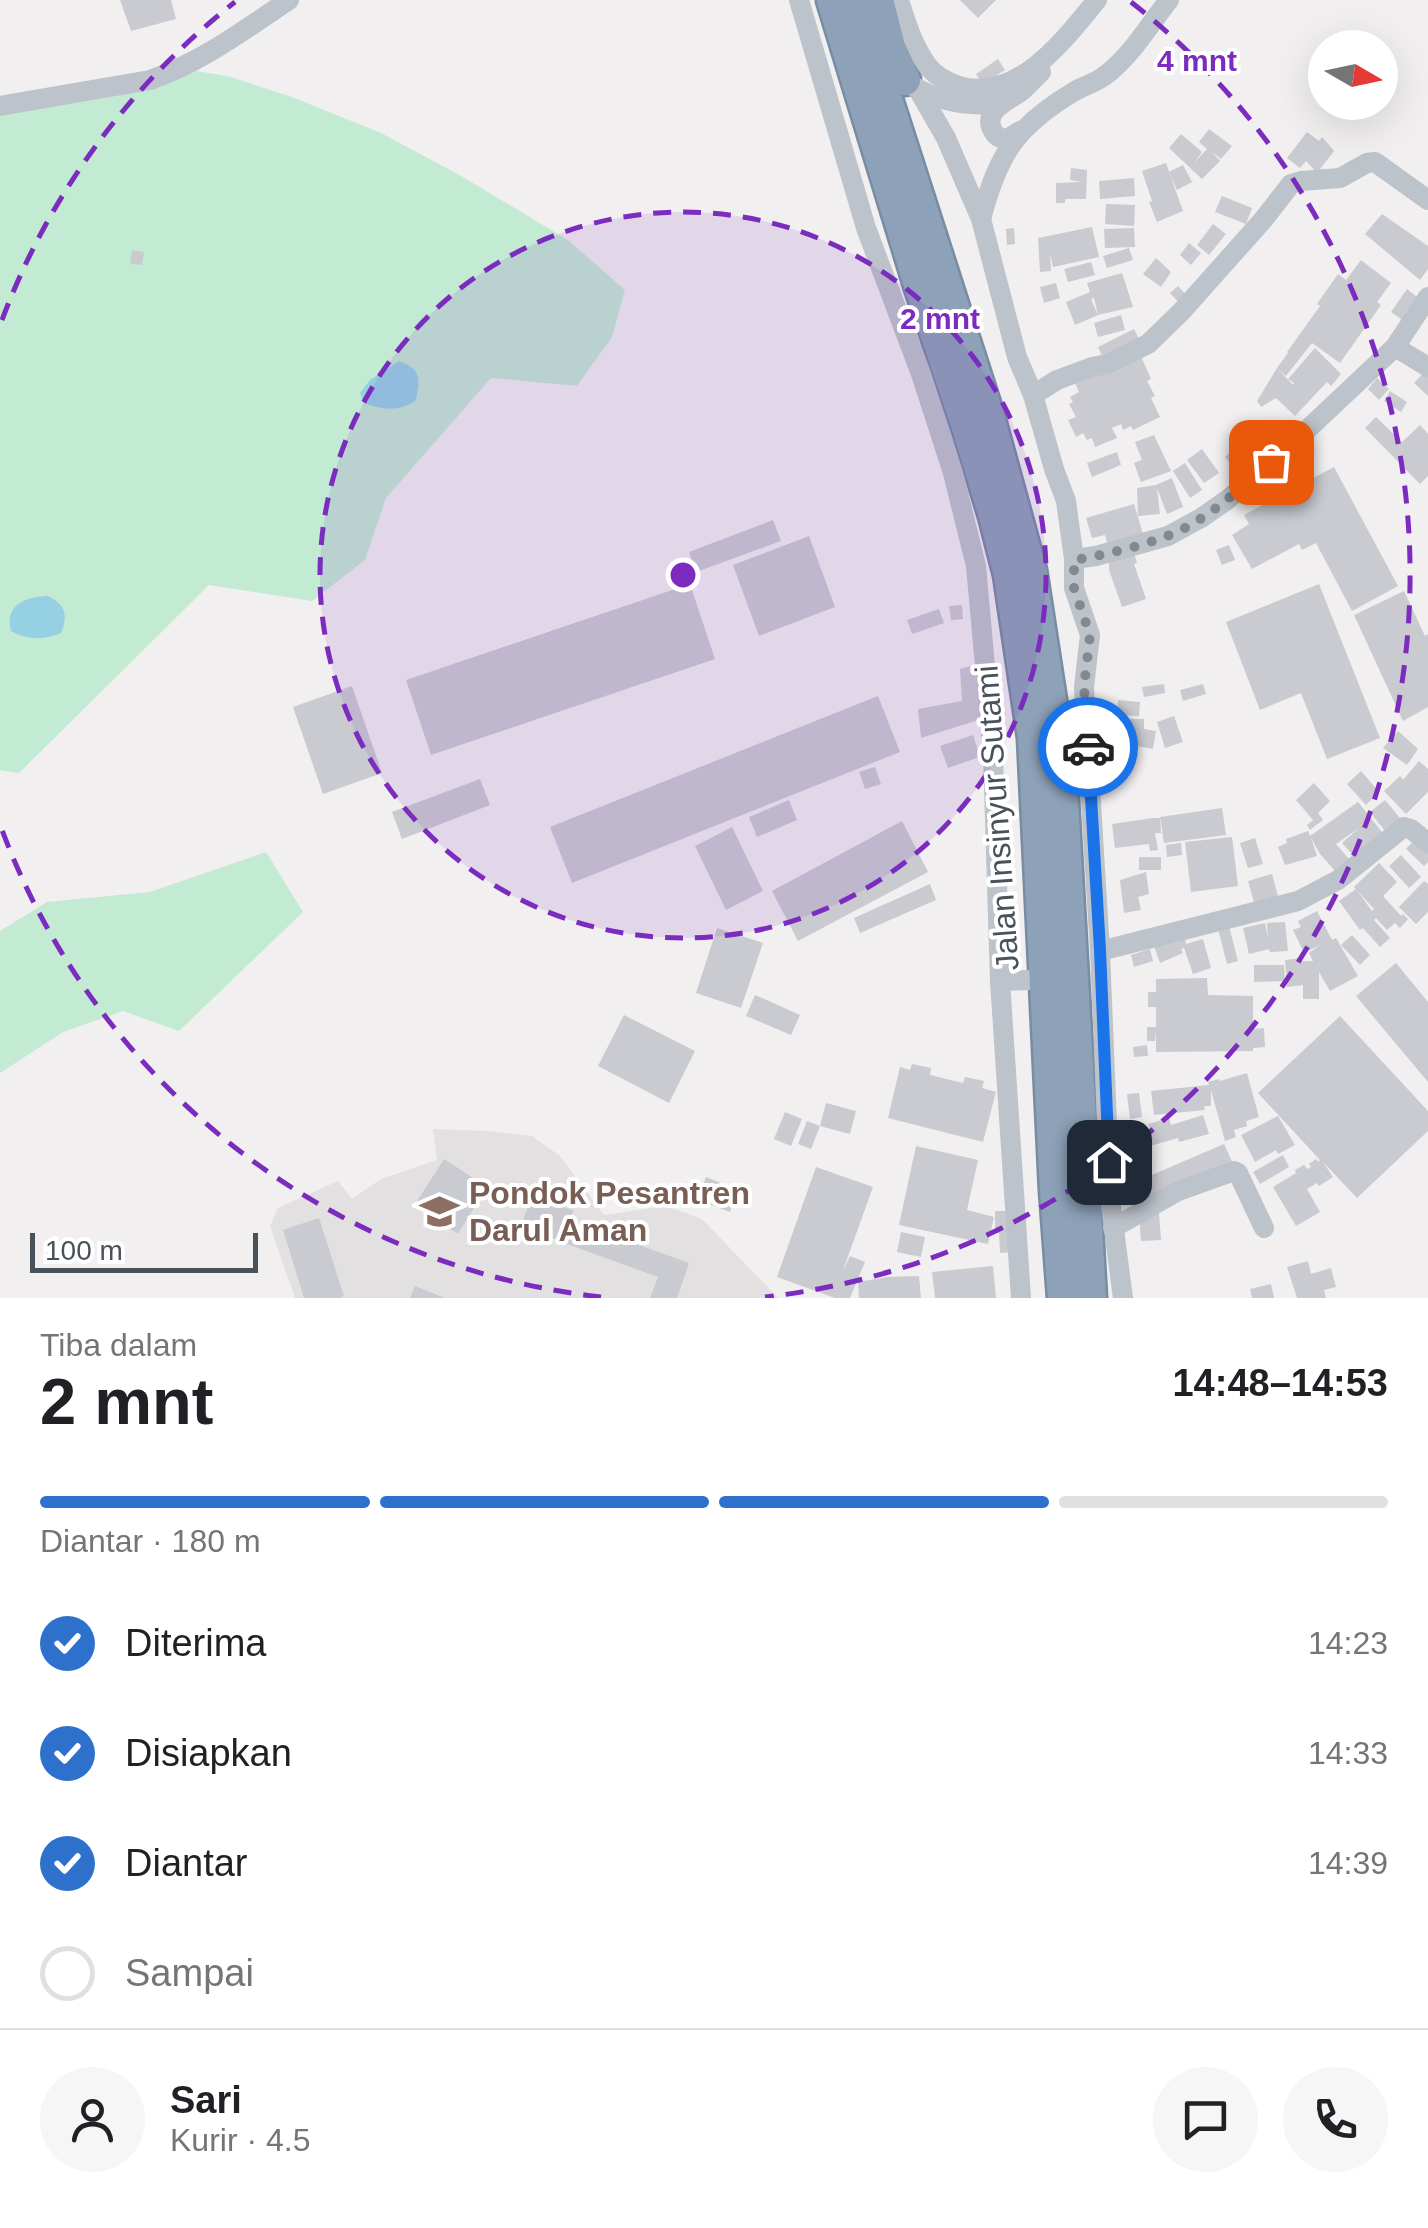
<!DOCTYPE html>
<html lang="id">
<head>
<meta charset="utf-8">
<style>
  :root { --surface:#fff; --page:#f6f6f6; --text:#202124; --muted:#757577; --line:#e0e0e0; --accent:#2e71cc }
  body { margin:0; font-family:Arial,sans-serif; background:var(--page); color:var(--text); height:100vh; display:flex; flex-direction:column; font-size:38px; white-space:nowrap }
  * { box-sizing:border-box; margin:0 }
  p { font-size:32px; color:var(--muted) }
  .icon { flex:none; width:55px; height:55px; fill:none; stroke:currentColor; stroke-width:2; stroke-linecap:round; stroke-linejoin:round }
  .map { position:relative; height:1298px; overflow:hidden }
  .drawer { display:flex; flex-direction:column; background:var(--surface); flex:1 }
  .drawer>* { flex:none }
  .needle { width:65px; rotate:99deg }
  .buttons { position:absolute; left:1308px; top:30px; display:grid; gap:20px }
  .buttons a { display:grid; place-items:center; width:90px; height:90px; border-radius:50%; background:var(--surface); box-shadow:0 10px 40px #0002; font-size:50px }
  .scale { position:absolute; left:30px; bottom:25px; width:228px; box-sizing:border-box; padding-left:10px; border:5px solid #49525a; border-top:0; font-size:28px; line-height:35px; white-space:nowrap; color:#49525a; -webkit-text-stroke:8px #fff; paint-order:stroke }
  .pin { position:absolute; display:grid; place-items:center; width:85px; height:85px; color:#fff; margin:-42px; border-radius:20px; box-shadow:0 5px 15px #0006 }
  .courier { position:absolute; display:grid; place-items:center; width:100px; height:100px; margin:-50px; border:8px solid #1a73e8; border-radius:50%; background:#fff; color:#222; box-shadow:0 2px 12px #0007 }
  .head em { font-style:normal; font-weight:800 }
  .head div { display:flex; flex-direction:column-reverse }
  .head { display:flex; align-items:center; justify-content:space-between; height:170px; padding:0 40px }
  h1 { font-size:65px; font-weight:800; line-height:75px }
  .bar { display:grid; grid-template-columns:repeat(4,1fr); gap:15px 10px; align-content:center; height:120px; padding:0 40px }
  .bar i { height:12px; border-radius:8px; background:var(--line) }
  .bar .on { background:var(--accent) }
  .bar p { grid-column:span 4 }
  .line { display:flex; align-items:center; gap:25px; padding:0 40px; border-top:2px solid var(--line) }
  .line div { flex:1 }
  .round { display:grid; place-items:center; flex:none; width:105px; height:105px; border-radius:52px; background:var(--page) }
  ol { padding:0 40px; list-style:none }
  li { display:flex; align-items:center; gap:30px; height:110px }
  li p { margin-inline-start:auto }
  li .icon { padding:10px; border-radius:50%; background:var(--accent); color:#fff; stroke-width:4 }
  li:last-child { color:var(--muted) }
  li i { width:55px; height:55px; border:5px solid var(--line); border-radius:50% }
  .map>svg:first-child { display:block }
</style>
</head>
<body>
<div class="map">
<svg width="1428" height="1298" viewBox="0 0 1428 1298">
  <rect width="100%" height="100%" fill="#f1efef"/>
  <path fill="#e2e0e0" d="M433,1129L486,1131L532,1136L560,1156L604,1215L666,1206L702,1219L778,1298H295L270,1226L278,1208L338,1181L352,1199L381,1179L437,1160Z"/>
  <g fill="#c3ead2">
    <path d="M172,67L227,76L292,97L381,133L461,176L568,240L625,290L612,337L577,386L491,378L386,498L365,560L312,601L209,585L19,773L0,770V101Z"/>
    <path d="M266,852L303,912L179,1031L123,1011L63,1032L0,1073V931L47,902L150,892Z"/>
  </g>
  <g fill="#95d1e2">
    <path d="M399,361C422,370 420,378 416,400C401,412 381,410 364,403L360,393L370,380Z"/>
    <path d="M48,596C66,605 68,616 61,633C44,640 26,640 11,631C4,604 26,597 48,596Z"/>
  </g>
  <g fill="#c9cbd1">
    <path d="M120,0H171L176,19L131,31Z"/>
    <path d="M960,0H996L978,18Z"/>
    <path d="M998,59L1005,70L997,75L1001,80L983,85L976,74Z"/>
    <path d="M1209,129L1232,146L1221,159L1212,152L1220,161L1202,179L1169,148L1181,134L1202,152L1194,163L1207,149L1199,142Z"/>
    <path d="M1307,132L1319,141L1322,137L1334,151L1317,173L1306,161L1300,168L1287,158Z"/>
    <path d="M1166,163L1183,211L1157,222L1149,202L1152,201L1142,171Z"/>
    <path d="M1183,165L1192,182L1177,190L1169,172Z"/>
    <path d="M1071,168L1087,170L1086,199H1065V203H1056V183L1082,182L1070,180Z"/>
    <path d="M1134,178L1135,196L1100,199L1099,181Z"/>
    <path d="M1222,196L1252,208L1246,224L1215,212Z"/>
    <path d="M1106,204L1135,205L1134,226L1105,224Z"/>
    <path d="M1382,214L1428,246V269L1420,280L1365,234Z"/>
    <path d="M1213,224L1226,234L1209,255L1197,245Z"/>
    <path d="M1092,227L1099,257L1053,267L1050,254L1051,271L1040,272L1038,238Z"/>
    <path d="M1014,228L1015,244L1007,245L1006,229Z"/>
    <path d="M1134,228L1135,247L1105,248L1104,229Z"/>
    <path d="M1189,243L1201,253L1191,265L1180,255Z"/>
    <path d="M1129,248L1133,260L1107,268L1103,256Z"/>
    <path d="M132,250L144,252L142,265L130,264Z"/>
    <path d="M1156,258L1171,272L1161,287L1143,274Z"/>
    <path d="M1361,260L1391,283L1377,302L1381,305L1340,363L1312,343L1286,376L1277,368L1293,385L1294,383L1288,379L1315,348L1341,374L1331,386L1327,382L1295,416L1276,398L1261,407L1257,401L1277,368L1288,353L1287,352L1320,306L1317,304L1338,274L1346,280Z"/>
    <path d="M1091,262L1095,275L1068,282L1064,269Z"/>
    <path d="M1122,273L1133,307L1098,315L1094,298L1091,299L1098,315L1075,325L1066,302L1090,292L1087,283Z"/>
    <path d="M1056,283L1060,298L1044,303L1040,287Z"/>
    <path d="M1178,286L1189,298L1181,305L1170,293Z"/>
    <path d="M1407,289L1421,300L1405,322L1391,312Z"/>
    <path d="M1121,315L1125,330L1098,337L1094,323Z"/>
    <path d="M1134,329L1142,345L1102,356L1098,347Z"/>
    <path d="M1140,354L1151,379L1147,381L1155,396L1151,398L1160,417L1133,430L1131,426L1123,430L1121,424L1112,428L1117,438L1095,447L1092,438L1087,440L1083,433L1076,437L1068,420L1076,417L1069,404L1073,402L1070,397L1079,392L1074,380Z"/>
    <path d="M1428,368V396L1414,383Z"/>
    <path d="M1377,378L1389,389L1379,400L1368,389Z"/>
    <path d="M1390,391L1407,402L1401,412L1384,401Z"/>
    <path d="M1376,417L1402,442L1420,425L1428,434V476L1420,484L1365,428Z"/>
    <path d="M1253,426L1268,442L1260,449L1245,433Z"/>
    <path d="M1154,435L1171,471L1141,482L1134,463L1142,460L1135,442Z"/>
    <path d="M1243,438L1257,453L1243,465L1247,469L1240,475L1225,457Z"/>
    <path d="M1202,449L1219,473L1204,483L1187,460Z"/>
    <path d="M1117,452L1121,465L1092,477L1087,463Z"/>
    <path d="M1185,463L1202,490L1190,498L1173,471Z"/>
    <path d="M1334,467L1398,586L1352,611L1316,543L1302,550L1299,544L1252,569L1232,535L1249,524L1244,515Z"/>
    <path d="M1172,478L1183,507L1167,514L1157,488L1160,514L1138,516L1137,488L1156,485Z"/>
    <path d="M1134,504L1143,534L1108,545L1105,535L1092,538L1086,518Z"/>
    <path d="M773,520L781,541L696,572L689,552Z"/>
    <path d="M809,536L835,607L759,636L733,565Z"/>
    <path d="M1229,545L1235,560L1222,565L1216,550Z"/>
    <path d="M1134,553L1137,563L1134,564L1146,599L1122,607L1109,570V560Z"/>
    <path d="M690,584L715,659L431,755L406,680Z"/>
    <path d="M1319,584L1380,738L1327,759L1301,693L1260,710L1226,622Z"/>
    <path d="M1404,591L1425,636L1428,634V707L1403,721L1354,615Z"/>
    <path d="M962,605L963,619L951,620L949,606Z"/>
    <path d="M939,609L944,623L912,634L907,620Z"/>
    <path d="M980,663L985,718L921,738L918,709L962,701L960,669Z"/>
    <path d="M1164,684L1165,693L1144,697L1142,687Z"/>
    <path d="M1203,684L1206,694L1183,701L1180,690Z"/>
    <path d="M352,686L382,773L323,794L293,707Z"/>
    <path d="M878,696L900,752L572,883L550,827Z"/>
    <path d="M1118,700L1140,702L1139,716L1117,715Z"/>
    <path d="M1174,716L1183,742L1165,748L1157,722Z"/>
    <path d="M1119,719H1144V729L1156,731L1153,749L1132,745L1135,729H1119Z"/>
    <path d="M1398,731L1418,749L1407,765L1383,748Z"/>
    <path d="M973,735L980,757L948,768L940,746Z"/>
    <path d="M1419,761L1428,769V792L1406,814L1384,791L1400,776L1403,780Z"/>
    <path d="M875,767L881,784L865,789L859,772Z"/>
    <path d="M1361,771L1379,792L1366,805L1347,784Z"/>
    <path d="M480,779L490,805L402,839L392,812Z"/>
    <path d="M1314,783L1330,801L1318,813L1323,820L1310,830L1307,825L1313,820L1296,800Z"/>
    <path d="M789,800L797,820L757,837L749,817Z"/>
    <path d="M1385,800L1400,818L1385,831L1370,812Z"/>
    <path d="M1358,802L1386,837L1359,862L1342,843L1359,828L1336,844L1350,860L1336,872L1320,854L1311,838L1317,856L1285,865L1278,847L1287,843L1286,839L1308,831L1310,836Z"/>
    <path d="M1222,808L1226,835L1164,843L1160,817Z"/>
    <path d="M1153,818H1160L1161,833H1155L1158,850L1150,851L1149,844L1115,848L1112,824Z"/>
    <path d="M902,821L928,872L798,941L772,891Z"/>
    <path d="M732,827L763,891L726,910L695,846Z"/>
    <path d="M1232,837L1238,886L1191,892L1185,842Z"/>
    <path d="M1417,837L1428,848V862L1424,866L1406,849Z"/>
    <path d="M1255,838L1263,864L1248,868L1240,843Z"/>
    <path d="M1181,843L1182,855L1167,857L1166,845Z"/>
    <path d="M1401,855L1421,877L1409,888L1389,866Z"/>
    <rect x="1139" y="857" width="22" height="13"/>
    <path d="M1379,863L1397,882L1383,896L1401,916L1403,914L1408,919L1400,928L1395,923L1387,930L1376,918L1374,920L1390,938L1380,947L1363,928L1360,930L1339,901L1356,889L1372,911L1374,909L1354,887Z"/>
    <path d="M1146,872L1149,894L1138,897L1141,910L1124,913L1120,880Z"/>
    <path d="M1272,874L1279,900L1255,906L1248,881Z"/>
    <path d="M1424,881L1428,884V912L1416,924L1399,907Z"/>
    <path d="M930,884L936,900L860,933L854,918Z"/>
    <path d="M1317,911L1332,940L1336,938L1358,976L1330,991L1319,972V999H1303V985L1287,987L1285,960L1302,958V961H1313L1309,953L1320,945L1304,953L1293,930L1301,927L1298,921Z"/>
    <path d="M1285,922L1288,951L1270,952L1269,949L1249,954L1243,928L1265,923L1268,938L1267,923Z"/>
    <path d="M1229,926L1238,961L1227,964L1218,929Z"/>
    <path d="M717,928L763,943L741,1008L696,993Z"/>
    <path d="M1352,935L1370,955L1360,965L1341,945Z"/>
    <path d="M1176,937L1178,942L1185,939L1186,944L1203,939L1211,968L1193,974L1184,948L1181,949L1183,953L1160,963L1154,946Z"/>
    <path d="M1150,949L1153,961L1134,967L1131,955Z"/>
    <path d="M1396,963L1428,1002V1082L1356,996Z"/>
    <path d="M1254,965H1284L1285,981L1254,982Z"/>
    <path d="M1207,978L1208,995L1253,996V1029L1264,1028L1265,1047L1253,1048V1051L1156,1052V1031L1155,1041H1147V1027H1156V1007H1148V992H1156V979Z"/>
    <path d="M755,995L800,1015L791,1035L746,1016Z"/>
    <path d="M624,1015L695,1051L669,1103L598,1066Z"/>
    <path d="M1340,1016L1428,1111V1131L1357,1198L1323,1162L1333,1177L1319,1186L1317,1183L1307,1189L1320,1212L1296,1226L1273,1187L1296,1173L1295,1170L1304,1165L1307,1169L1311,1167L1309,1164L1316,1159L1318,1162L1320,1160L1258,1093Z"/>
    <path d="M1147,1045L1148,1056L1134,1057L1133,1047Z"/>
    <path d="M912,1064L931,1068L930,1075L963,1083L965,1077L984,1081L982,1088L996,1092L983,1142L888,1118L900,1067L910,1070Z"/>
    <path d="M1247,1073L1259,1117L1246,1121L1247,1126L1234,1130L1236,1137L1225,1141L1211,1090V1106H1204L1205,1110L1154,1115L1151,1091L1209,1085L1208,1082L1219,1079L1220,1081Z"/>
    <path d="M1139,1093L1142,1117L1130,1119L1127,1094Z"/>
    <path d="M826,1103L856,1111L850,1134L820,1126L811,1149L798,1144L807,1121L820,1126Z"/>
    <path d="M785,1112L802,1119L791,1146L774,1139Z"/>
    <path d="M1203,1115L1209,1134L1179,1142L1178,1138L1150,1146L1146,1131L1150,1130L1148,1124L1169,1118L1171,1125Z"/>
    <path d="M1278,1116L1295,1145L1278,1154L1276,1150L1255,1162L1241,1135Z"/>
    <path d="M1136,1126L1137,1140L1123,1143V1127Z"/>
    <path d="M1224,1144L1234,1166L1146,1204L1138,1181Z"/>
    <path d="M1144,1145L1152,1167L1127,1178L1126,1148Z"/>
    <path d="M916,1146L978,1160L967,1210L994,1217L988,1244L899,1225Z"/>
    <path d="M1283,1155L1289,1167L1260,1184L1253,1172Z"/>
    <path d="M444,1159L487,1187L458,1234L414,1206Z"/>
    <path d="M816,1167L873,1187L842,1273L850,1256L865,1262L850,1298H835L777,1277Z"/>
    <path d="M706,1177L738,1190L730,1212L698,1200Z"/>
    <path d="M532,1195L574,1211L569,1217L560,1241L521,1226Z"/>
    <path d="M995,1211H1009L1013,1252L1000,1253L999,1233H995Z"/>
    <path d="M1159,1213L1161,1240L1141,1241L1139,1215Z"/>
    <path d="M319,1218L344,1296L339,1298H304L283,1230Z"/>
    <path d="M575,1222L689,1263L677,1298H650L658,1277L567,1244Z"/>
    <path d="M901,1232L925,1237L921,1257L897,1252Z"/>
    <path d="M1308,1261L1311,1274L1331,1268L1336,1287L1324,1290L1326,1298H1297L1287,1267Z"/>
    <path d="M993,1266L996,1298H935L932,1272Z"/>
    <path d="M919,1276L921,1298H859L858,1282L887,1277Z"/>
    <path d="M1271,1284L1274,1298H1252L1250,1289Z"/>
    <path d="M415,1286L445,1298H410Z"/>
  </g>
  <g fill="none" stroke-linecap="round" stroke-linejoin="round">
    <defs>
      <g id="highway">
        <path d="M832,0L919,285L967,427L994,516L1009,575L1033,738L1055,1191L1063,1298"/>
        <path d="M855,0L988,413L1031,570L1061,765L1091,1298"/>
        <path d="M878,0L890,47L905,80"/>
      </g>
    </defs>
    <use href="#highway" stroke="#788ca4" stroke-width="35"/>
    <g stroke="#bcc3ca" stroke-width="20">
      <path d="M799,0L866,228L921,374L953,473L976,566L993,755L1000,981L1021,1298"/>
      <path d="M899,0C906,23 913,45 927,65C934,75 947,82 959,86C1017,103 1064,40 1097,0"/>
      <path d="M915,87C942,103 972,107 1002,103"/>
      <path d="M919,91L946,138L981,219L1017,357L1033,395L1054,469L1066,501L1074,559V588L1090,635L1084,687L1100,951L1110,1199L1123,1298"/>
      <path d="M0,106L150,80C202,62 244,30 289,0"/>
      <path d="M1020,131L1007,139C999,137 998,139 993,131C981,110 1011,100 1023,90C1029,84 1035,78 1041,72"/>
      <path d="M981,219C998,154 1016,126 1075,91C1084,86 1094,83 1103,77C1130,58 1149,25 1169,0"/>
      <path d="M1395,347L1428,367"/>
      <path d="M1033,395L1057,380L1092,367L1107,364L1148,344L1181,312L1263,220L1291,184L1301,181L1340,178L1367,163L1375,162L1428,200"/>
      <path d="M1074,559L1096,556L1168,536L1201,518L1227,500L1293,443L1395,347L1428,297"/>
      <path d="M1100,951L1298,901L1338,880L1404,827L1411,829L1428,843"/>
      <path d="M1000,981L1029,980"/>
      <path d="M1113,1228L1178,1191L1234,1171L1238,1173L1264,1228"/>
    </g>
    <use href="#highway" stroke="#8da1b8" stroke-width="30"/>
  </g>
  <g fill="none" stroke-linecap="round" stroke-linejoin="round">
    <path stroke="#84898e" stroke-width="10" stroke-dasharray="0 18" d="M1088,747L1084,687L1090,635L1074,588V560C1105,555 1138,547 1167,536C1207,521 1239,489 1271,462"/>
    <path stroke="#1a73e8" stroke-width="12" d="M1088,747L1100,950L1109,1162"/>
  </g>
  <circle cx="683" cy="575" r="363" fill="#7b2cbf" fill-opacity=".12"/>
  <g fill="none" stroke="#7b2cbf" stroke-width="5" stroke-dasharray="18 12">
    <circle cx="683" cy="575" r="363"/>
    <path d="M601 1297A727 727 0 0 1 2 830M2 320A727 727 0 0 1 235 2M1131 2A727 727 0 0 1 765 1297"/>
  </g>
  <defs>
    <symbol id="school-bare" viewBox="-9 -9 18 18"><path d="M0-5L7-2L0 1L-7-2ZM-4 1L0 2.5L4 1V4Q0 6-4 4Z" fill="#8d6e63" stroke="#fff" stroke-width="2.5" paint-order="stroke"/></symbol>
  </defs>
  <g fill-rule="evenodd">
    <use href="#school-bare" x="412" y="1184" width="55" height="55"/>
  </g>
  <g text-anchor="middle" stroke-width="8" stroke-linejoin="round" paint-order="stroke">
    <g font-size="32" fill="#49525a" stroke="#fff">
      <text transform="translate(997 818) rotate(-94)" y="11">Jalan Insinyur Sutami</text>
    </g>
    <g font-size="32" font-weight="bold" fill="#785e54" stroke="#fff" text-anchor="start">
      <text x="469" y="1204">Pondok Pesantren<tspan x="469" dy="37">Darul Aman</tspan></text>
    </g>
  </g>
  <circle cx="683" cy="575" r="15" fill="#7b2cbf" stroke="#fff" stroke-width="5"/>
  <g font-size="30" text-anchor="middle" font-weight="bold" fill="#7b2cbf" stroke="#fff" stroke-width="8" stroke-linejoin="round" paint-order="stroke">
    <text x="1197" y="71">4 mnt</text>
    <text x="940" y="329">2 mnt</text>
  </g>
</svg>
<div class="buttons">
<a><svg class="needle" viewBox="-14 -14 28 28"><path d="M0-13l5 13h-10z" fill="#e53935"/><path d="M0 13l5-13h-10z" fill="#757577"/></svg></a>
</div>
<div class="scale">100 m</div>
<div class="pin" style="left:1271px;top:462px;background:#ea580c"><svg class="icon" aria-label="bag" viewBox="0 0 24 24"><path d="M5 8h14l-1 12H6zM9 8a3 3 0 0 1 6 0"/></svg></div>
<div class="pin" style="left:1109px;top:1162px;background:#1f2937"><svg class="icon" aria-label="home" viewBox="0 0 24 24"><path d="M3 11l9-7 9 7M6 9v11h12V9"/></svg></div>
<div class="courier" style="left:1088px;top:747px"><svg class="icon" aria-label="car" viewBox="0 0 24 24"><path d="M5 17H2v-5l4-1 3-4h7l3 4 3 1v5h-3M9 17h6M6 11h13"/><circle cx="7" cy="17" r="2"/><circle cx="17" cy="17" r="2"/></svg></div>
</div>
<section class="drawer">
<div class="head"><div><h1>2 mnt</h1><p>Tiba dalam</p></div><em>14:48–14:53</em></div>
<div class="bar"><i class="on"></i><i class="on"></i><i class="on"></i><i></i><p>Diantar · 180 m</p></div>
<ol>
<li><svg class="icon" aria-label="check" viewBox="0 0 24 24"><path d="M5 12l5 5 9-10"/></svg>Diterima<p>14:23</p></li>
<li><svg class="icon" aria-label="check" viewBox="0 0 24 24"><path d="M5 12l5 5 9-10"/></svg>Disiapkan<p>14:33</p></li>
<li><svg class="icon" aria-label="check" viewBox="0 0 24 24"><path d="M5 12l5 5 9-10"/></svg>Diantar<p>14:39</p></li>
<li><i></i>Sampai</li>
</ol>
<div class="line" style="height:180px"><a class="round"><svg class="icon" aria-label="person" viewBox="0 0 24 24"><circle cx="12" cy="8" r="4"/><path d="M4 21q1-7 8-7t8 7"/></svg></a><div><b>Sari</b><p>Kurir · 4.5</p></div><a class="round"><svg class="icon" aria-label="chat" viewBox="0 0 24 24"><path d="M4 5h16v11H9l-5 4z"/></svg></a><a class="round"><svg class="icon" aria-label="phone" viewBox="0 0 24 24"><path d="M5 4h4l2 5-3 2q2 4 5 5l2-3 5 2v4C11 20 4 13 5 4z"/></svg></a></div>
</section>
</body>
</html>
